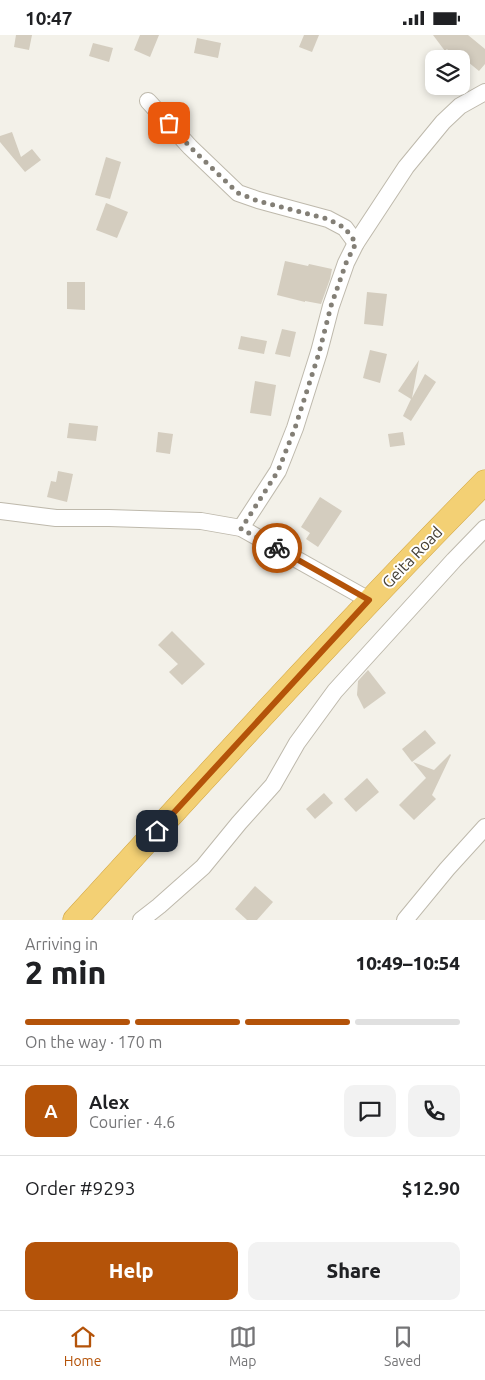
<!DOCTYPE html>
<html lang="en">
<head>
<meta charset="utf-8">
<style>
  :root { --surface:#fff; --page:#f2f2f2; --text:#202124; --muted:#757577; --line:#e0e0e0; --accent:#b45309 }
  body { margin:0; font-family:Ubuntu,sans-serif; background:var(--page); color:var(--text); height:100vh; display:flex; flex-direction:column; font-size:19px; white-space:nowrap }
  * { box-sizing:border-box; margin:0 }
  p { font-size:16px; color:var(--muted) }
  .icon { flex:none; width:28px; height:28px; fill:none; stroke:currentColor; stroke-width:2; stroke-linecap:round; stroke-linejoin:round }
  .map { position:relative; height:885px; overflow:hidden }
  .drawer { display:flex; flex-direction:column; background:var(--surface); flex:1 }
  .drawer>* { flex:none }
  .controls { position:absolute; left:425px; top:15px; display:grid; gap:10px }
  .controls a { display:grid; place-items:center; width:45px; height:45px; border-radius:10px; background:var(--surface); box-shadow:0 2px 8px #0003; font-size:25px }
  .pin { position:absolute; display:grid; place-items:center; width:42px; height:42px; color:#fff; margin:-21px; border-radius:10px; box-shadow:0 2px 8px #0006 }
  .courier { position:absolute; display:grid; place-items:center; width:50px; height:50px; margin:-25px; border:4px solid #b45309; border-radius:50%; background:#fff; color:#222; box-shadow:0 1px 6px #0007 }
  .summary em { font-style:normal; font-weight:800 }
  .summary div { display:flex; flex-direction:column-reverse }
  .summary { display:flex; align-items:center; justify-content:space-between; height:85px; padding:0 25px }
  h1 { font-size:32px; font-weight:800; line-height:38px }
  .bar { display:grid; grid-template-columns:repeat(4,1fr); gap:8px 5px; align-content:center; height:60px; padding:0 25px }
  .bar i { height:6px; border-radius:4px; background:var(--line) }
  .bar .on { background:var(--accent) }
  .bar p { grid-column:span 4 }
  .line { display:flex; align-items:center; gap:12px; padding:0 25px; border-top:1px solid var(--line) }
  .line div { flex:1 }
  .round { display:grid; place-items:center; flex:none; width:52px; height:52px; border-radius:10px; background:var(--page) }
  .action { display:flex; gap:10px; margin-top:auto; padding:10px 25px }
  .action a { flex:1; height:58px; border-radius:10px; background:var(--accent); color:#fff; font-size:20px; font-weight:800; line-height:58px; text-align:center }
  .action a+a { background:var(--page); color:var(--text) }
  .status { display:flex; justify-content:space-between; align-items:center; height:35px; padding:0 25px; background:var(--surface); direction:ltr }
  .status svg { height:14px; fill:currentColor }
  .tabs { display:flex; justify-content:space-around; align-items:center; height:70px; border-top:1px solid var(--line); background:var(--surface); font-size:14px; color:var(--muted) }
  .tabs a { display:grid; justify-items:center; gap:2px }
  .tabs .on { color:var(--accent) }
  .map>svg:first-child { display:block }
</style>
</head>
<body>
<div class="status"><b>10:47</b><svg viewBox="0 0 49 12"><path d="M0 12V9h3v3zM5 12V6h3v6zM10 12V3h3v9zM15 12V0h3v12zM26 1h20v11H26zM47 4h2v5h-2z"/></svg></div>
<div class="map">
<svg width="485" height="885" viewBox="0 0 485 885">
  <rect width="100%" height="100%" fill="#f3f1e9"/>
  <g fill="#d4cdbf">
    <path d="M16,0H32L29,15L14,12Z"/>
    <path d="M140,0H159L150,22L134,15Z"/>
    <path d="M304,0H319L312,17L299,12Z"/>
    <path d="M433,0H468L485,14V29L479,36L456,17L452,20L447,14L445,16Z"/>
    <path d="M197,3L221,8L218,23L194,18Z"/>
    <path d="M93,8L113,13L109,27L89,21Z"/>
    <path d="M12,97L21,122L32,114L41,125L25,137L0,107V101Z"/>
    <path d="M106,122L121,127L110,164L95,160Z"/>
    <path d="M106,168L128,177L117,203L96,195Z"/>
    <path d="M285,226L308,231L309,229L332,234L330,244L321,269L305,266V267L277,260Z"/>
    <path d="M67,247H85V275L67,274Z"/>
    <path d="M367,257L387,259L383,291L364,289Z"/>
    <path d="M282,294L296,297L290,322L275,319Z"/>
    <path d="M241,301L267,306L264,319L238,314Z"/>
    <path d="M370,315L387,319L380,348L363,343Z"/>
    <path d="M419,325L412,363L425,339L436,347L411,386L403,381L411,364L398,356Z"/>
    <path d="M255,346L276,350L271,381L250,378Z"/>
    <path d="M69,388L98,391L96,406L67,403Z"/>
    <path d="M158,397L173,399L170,419L156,417Z"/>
    <path d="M403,397L405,410L390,412L388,399Z"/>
    <path d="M58,436L73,439L67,467L47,462L51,446L56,447Z"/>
    <path d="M320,462L342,476L318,512L306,504L310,498L301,492Z"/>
    <path d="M172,596L205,629L182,650L169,637L178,629L158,610Z"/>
    <path d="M368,635L386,658L364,674L357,660L358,646Z"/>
    <path d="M425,695L436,708L412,727L402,714Z"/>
    <path d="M450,719L451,720L432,760L436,764L414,785L399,770L426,743L413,727L434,735Z"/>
    <path d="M367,743L379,757L356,777L344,764Z"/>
    <path d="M324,758L333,768L315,784L306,774Z"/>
    <path d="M255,851L273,867L257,885H247L235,874Z"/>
  </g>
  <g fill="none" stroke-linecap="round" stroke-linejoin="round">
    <defs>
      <g id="minor">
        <path d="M148,66L190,112L238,158L258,165L328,184L345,193L356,208"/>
        <path d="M0,476L56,483H109L201,486L241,493L369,565"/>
        <path d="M241,493L278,436L295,393L319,317L331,271L346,228L356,208L406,132L443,87L460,71L485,57"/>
        <path d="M141,885L159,871L203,832L239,788L273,750L297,708L335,656L454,525L485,493"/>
        <path d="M405,885L447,834L485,792"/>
      </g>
      <path id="highway" d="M75,885C210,737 345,589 485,447"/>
    </defs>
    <use href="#minor" stroke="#beb9ac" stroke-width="18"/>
    <use href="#highway" stroke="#d2a644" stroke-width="25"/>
    <use href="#minor" stroke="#fff" stroke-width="16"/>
    <use href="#highway" stroke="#f3d074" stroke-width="24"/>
  </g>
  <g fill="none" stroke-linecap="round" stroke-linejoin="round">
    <path stroke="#837f76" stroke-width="5" stroke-dasharray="0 9" d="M169,88L190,112L238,158L258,166L328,184L345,193L356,208L346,228L331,271L319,318L295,393L278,436L241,494L277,513"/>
    <path stroke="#b45309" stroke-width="6" d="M157,796L369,565L277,513"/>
  </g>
  <g text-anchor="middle" stroke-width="4" stroke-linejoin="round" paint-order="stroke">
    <g font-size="16" fill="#464138" stroke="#fff">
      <text transform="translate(412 522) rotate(-46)" y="6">Geita Road</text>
    </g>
  </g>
</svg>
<div class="controls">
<a><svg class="icon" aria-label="layers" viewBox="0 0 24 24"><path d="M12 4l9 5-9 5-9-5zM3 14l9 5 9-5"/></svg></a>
</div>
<div class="pin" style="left:169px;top:88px;background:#ea580c"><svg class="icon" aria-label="bag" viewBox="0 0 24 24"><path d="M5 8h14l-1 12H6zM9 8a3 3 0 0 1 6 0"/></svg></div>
<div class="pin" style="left:157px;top:796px;background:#1f2937"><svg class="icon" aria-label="home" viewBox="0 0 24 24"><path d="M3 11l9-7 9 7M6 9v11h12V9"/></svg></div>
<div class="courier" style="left:277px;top:513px"><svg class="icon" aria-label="bike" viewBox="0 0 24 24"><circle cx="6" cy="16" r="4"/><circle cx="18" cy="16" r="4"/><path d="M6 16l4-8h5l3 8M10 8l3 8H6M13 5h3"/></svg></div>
</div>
<section class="drawer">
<div class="summary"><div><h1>2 min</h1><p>Arriving in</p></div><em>10:49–10:54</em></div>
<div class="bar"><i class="on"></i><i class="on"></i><i class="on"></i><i></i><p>On the way · 170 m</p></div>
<div class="line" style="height:90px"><b class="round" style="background:var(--accent);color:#fff">A</b><div><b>Alex</b><p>Courier · 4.6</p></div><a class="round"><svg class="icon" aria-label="chat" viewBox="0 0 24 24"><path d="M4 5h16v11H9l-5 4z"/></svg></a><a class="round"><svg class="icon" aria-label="phone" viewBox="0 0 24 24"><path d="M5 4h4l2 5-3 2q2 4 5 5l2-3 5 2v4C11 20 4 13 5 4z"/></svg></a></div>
<div class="line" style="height:65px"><div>Order #9293</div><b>$12.90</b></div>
<div class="action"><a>Help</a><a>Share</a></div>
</section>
<nav class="tabs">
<a class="on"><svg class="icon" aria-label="home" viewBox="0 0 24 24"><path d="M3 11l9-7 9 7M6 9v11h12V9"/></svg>Home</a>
<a><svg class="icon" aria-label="map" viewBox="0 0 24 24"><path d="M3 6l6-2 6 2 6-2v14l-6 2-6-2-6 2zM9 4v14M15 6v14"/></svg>Map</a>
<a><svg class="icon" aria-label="saved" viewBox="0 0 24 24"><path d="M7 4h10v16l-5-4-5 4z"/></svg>Saved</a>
</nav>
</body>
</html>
